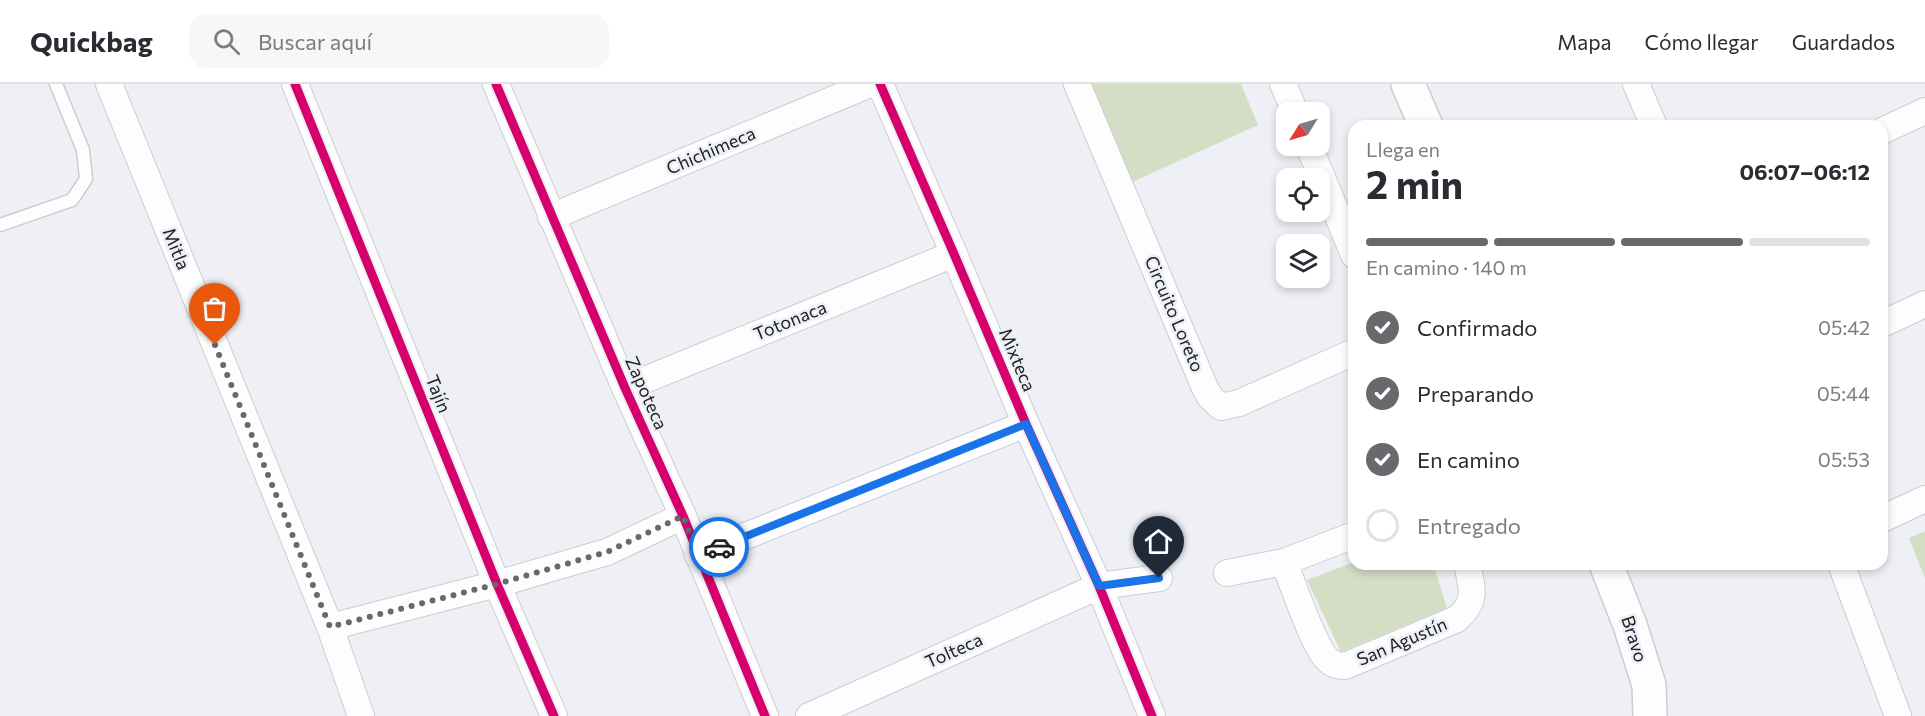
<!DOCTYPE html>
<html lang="es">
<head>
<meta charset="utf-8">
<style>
  :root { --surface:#fff; --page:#f7f7f7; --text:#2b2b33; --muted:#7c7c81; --line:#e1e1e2; --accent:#68696d }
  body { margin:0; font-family:Commissioner,sans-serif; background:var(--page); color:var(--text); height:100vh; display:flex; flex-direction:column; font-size:22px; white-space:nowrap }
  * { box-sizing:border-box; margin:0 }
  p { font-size:20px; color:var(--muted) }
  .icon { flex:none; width:33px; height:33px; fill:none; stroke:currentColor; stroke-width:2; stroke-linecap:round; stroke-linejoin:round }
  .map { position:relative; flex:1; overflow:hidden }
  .panel { position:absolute; left:1348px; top:36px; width:540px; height:450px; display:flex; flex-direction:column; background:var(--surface); border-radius:18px; box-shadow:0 3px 9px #0003 }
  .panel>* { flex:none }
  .needle { width:39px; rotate:233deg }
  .tools { position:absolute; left:1276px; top:18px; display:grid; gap:12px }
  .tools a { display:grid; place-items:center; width:54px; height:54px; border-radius:12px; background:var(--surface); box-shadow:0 3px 9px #0003; font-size:30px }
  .pin { position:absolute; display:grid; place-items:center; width:51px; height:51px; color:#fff; margin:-62px -26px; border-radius:50% 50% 50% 0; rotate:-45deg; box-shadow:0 0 6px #0007 }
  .pin .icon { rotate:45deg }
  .courier { position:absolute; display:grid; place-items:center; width:60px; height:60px; margin:-30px; border:4px solid #1a73e8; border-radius:50%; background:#fff; color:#222; box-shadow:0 2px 8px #0007 }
  .head em { font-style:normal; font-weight:700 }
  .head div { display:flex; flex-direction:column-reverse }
  .head { display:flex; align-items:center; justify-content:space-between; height:102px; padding:0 18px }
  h1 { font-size:39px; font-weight:700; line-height:45px }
  .bar { display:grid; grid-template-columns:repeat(4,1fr); gap:9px 6px; align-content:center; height:72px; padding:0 18px }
  .bar i { height:8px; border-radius:4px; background:var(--line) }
  .bar .on { background:var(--accent) }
  .bar p { grid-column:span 4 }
  ol { padding:0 18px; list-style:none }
  li { display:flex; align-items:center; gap:18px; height:66px }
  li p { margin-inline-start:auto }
  li .icon { padding:6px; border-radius:50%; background:var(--accent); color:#fff; stroke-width:4 }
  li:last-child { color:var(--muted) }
  li i { width:33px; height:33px; border:3px solid var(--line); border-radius:50% }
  header { display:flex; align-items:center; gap:36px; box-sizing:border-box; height:84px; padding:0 30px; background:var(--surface); border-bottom:2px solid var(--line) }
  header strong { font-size:28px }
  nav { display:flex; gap:33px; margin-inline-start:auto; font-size:21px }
  .search { width:420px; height:54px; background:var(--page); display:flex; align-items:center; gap:15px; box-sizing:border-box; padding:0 21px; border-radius:18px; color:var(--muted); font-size:22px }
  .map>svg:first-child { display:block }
</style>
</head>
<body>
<header>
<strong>Quickbag</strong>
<div class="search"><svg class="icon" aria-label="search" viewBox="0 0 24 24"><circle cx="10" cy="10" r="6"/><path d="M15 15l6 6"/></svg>Buscar aquí</div>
<nav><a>Mapa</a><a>Cómo llegar</a><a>Guardados</a></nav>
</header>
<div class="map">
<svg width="1925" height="632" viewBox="0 0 1925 632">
  <rect width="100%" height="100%" fill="#eff0f5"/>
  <g fill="#d3dec5">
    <path d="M1090,0H1241L1258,41L1130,99Z"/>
    <path d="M1925,447V494L1909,454Z"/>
    <path d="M1354,478V480H1433L1447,524L1341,568L1307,496Z"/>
  </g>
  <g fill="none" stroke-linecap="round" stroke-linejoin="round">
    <defs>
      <path id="lane" d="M0,141L72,116L86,95L83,66L56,0"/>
      <g id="street">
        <path d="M109,0L330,543L361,632"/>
        <path d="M295,0L497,500L554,632"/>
        <path d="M496,0L625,304L683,432L765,632"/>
        <path d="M880,0L954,170L1026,340L1099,502L1152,632"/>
        <path d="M1077,0L1205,304L1210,313L1221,323L1239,319L1354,268"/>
        <path d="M1283,0L1295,28"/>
        <path d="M1636,0L1654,42"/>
        <path d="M1882,47L1925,27"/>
        <path d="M1309,62L1354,171"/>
        <path d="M551,133L870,0"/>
        <path d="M1882,240L1925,220"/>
        <path d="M625,304L954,170"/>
        <path d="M1882,435L1925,415"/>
        <path d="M698,471L1026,340"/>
        <path d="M1284,478C1293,500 1313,562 1328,576C1333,581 1338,582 1345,582L1457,535C1478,516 1472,505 1467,480"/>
        <path d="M1841,480L1898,632"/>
        <path d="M1227,489L1284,478L1354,451"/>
        <path d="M330,543L497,500L607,468L683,432"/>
        <path d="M809,632L1099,502L1159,494"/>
      </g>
      <g id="secondary">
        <path d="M1408,0L1426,42"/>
        <path d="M1606,480L1630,541L1649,601L1650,632"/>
      </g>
    </defs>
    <use href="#lane" stroke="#cccdd1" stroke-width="15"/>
    <use href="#street" stroke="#cccdd1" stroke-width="28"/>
    <use href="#secondary" stroke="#cccdd1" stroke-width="36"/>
    <use href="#lane" stroke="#fdfdfe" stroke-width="12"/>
    <use href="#street" stroke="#fdfdfe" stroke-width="26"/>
    <use href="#secondary" stroke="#fdfdfe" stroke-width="33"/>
    <defs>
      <g id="cycleway">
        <path d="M295,0L497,500L554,632"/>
        <path d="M496,0L625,304L683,432L765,632"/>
        <path d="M880,0L954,170L1026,340L1099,502L1152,632"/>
      </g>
    </defs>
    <use href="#cycleway" stroke="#edeff7" stroke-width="13"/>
    <use href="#cycleway" stroke="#d6006c" stroke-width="9"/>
  </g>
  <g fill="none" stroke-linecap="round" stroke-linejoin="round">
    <path stroke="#68696d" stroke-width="6" stroke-dasharray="0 10.8" d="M215,261L330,543L497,500L607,468L683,432L698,471L719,463"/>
    <path stroke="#1a73e8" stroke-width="8" d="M719,463L1026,340L1099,502L1159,494"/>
  </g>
  <g text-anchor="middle" stroke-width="5" stroke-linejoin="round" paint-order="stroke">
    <g font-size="18" fill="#202124" stroke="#edeff7">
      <text transform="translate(711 67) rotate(-23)" y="6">Chichimeca</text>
      <text transform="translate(176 165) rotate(68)" y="6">Mitla</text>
      <text transform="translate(1174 230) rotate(67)" y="6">Circuito Loreto</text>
      <text transform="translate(790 237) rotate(-22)" y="6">Totonaca</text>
      <text transform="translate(1017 276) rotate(67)" y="6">Mixteca</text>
      <text transform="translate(646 309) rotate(66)" y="6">Zapoteca</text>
      <text transform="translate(438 310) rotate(68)" y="6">Tajín</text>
      <text transform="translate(1634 555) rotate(72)" y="6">Bravo</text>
      <text transform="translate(1402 558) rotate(-23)" y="6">San Agustín</text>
      <text transform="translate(954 567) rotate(-24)" y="6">Tolteca</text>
    </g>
  </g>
</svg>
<div class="tools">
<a><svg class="needle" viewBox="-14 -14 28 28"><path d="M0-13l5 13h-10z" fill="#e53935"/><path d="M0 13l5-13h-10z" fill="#7c7c81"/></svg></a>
<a><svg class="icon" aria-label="locate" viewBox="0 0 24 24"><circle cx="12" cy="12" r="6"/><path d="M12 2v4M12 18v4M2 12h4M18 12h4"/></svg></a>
<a><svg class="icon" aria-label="layers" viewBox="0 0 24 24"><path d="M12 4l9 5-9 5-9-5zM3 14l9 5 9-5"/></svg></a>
</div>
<div class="pin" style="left:215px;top:261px;background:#ea580c"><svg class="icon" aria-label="bag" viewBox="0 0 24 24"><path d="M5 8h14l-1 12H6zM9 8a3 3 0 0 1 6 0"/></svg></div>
<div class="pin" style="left:1159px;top:494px;background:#1f2937"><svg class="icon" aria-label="home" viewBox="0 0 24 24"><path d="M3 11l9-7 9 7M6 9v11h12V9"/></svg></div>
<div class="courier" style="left:719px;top:463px"><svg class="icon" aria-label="car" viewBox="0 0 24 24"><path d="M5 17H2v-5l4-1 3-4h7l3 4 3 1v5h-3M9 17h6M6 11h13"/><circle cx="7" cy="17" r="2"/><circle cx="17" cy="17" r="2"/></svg></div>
<section class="panel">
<div class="head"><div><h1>2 min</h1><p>Llega en</p></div><em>06:07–06:12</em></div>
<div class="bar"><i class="on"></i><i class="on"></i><i class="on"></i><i></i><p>En camino · 140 m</p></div>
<ol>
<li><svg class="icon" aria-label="check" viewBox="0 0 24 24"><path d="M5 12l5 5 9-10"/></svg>Confirmado<p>05:42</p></li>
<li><svg class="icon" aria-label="check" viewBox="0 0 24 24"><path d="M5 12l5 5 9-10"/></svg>Preparando<p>05:44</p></li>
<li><svg class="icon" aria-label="check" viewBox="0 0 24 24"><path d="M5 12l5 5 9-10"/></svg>En camino<p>05:53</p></li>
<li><i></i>Entregado</li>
</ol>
</section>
</div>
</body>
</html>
